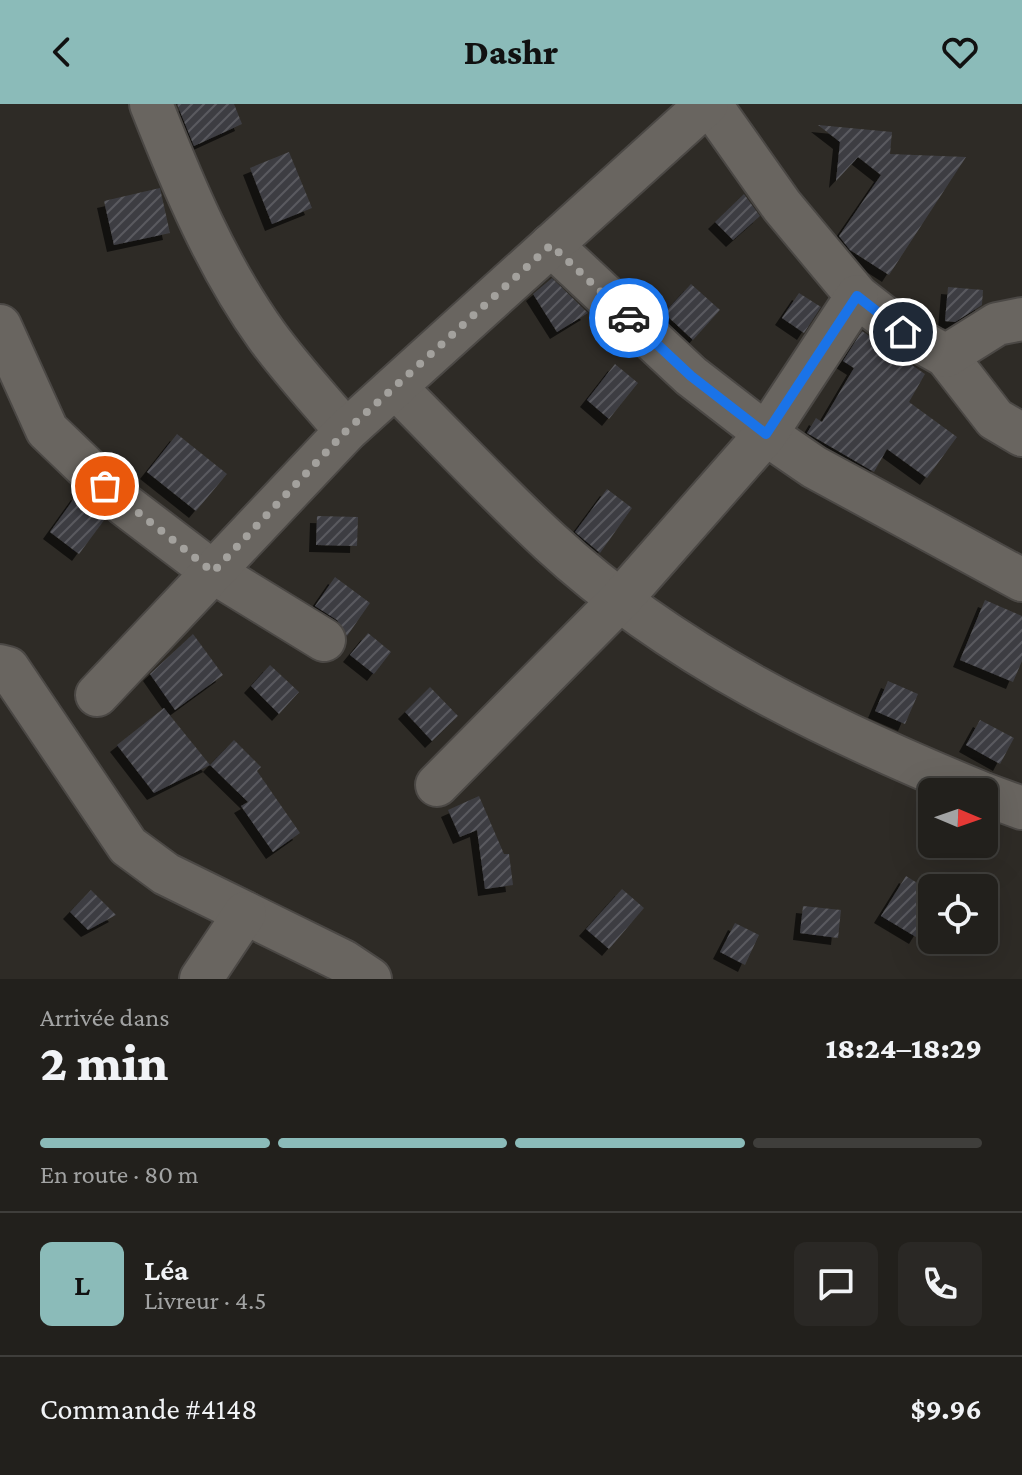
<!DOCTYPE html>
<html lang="fr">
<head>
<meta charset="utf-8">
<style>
  :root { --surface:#22201c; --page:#2a2825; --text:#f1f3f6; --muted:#a2a3a3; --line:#3f3e3b; --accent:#8bbbb9 }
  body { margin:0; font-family:"Crimson Pro",serif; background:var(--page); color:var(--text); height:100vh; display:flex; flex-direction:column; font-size:30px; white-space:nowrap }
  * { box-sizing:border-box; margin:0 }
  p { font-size:26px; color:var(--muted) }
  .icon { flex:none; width:44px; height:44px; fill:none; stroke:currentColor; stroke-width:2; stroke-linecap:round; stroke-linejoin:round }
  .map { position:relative; height:875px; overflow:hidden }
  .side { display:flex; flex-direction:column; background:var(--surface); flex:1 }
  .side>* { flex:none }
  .needle { width:52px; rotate:92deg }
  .tools { position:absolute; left:918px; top:674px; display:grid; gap:16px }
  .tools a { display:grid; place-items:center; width:80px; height:80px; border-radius:12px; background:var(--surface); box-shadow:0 8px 32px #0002,0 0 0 2px var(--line); font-size:40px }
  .pin { position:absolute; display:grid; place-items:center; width:68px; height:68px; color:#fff; margin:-34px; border:4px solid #fff; border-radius:50%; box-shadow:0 2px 8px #0007 }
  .courier { position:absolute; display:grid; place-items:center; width:80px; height:80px; margin:-40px; border:6px solid #1a73e8; border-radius:50%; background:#fff; color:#222; box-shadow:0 2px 10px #0007 }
  .headline em { font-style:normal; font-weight:800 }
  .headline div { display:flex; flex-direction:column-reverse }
  .headline { display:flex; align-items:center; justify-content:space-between; height:136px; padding:0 40px }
  h1 { font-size:52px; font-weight:800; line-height:60px }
  .bar { display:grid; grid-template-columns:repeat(4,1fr); gap:12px 8px; align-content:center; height:96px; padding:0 40px }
  .bar i { height:10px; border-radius:6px; background:var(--line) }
  .bar .selected { background:var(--accent) }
  .bar p { grid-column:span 4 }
  .line { display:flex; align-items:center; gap:20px; padding:0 40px; border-top:2px solid var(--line) }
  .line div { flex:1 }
  .round { display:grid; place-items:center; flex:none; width:84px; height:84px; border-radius:12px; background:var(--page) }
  header { display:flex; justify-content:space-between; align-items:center; height:104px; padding:0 40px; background:var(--accent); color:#111; font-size:36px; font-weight:800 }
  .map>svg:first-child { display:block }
</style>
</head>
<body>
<header><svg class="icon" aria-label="back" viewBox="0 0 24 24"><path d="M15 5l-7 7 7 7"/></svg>Dashr<svg class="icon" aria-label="heart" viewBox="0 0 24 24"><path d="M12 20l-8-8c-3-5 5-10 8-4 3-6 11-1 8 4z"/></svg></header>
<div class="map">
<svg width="1022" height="875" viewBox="0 0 1022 875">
  <defs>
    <pattern id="building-hatch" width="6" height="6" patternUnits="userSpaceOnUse" patternTransform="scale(2)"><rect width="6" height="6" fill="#3e3e43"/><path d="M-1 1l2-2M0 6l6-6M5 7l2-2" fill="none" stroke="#5a5a5e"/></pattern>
    <filter id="shadow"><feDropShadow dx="-7" dy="7" stdDeviation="0" flood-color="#0009"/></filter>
  </defs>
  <rect width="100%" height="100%" fill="#2e2b26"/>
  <g fill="url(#building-hatch)" filter="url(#shadow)">
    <path d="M177,0H234L242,20L194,42Z"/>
    <path d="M818,21L892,28L890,50L966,53L889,171L850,146L839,132L881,71L858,53L836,77L840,38Z"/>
    <path d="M289,48L312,104L272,120L250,64Z"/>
    <path d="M160,84L170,129L114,141L104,97Z"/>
    <path d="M744,90L760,112L733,136L715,118Z"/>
    <path d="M552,174L588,209L557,228L533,190Z"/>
    <path d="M691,180L720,206L693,236L664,209Z"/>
    <path d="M948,183L983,186L982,201L955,218L945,217Z"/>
    <path d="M799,189L821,203L804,229L782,214Z"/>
    <path d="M862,227L925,270L909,298L957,333L927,374L887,345L874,368L807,329L816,314L822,318L854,264L843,257Z"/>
    <path d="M615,260L638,279L609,315L587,296Z"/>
    <path d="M177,330L227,370L196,407L147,368Z"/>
    <path d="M607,385L632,404L600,449L575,428Z"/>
    <path d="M78,389L105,415L79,450L50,428Z"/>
    <path d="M317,412L358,413L357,442L316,441Z"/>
    <path d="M335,473L370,499L347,532L337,516L315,502Z"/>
    <path d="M985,496L1022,512V557L1013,578L960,556Z"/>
    <path d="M368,529L391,548L374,570L350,551Z"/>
    <path d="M193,530L223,571L175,606L150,570Z"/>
    <path d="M270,561L299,588L279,610L251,582Z"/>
    <path d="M888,577L918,590L905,620L875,607Z"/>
    <path d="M430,583L458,612L432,637L405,608Z"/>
    <path d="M164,604L210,661L154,689L117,641Z"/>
    <path d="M980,616L1014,634L1000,660L966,641Z"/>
    <path d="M234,636L261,663L257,667L300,729L273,748L241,702L248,698L210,661Z"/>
    <path d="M479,692L504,750H509L513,781L485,785L477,726L460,733L448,706Z"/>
    <path d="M906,772L932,788V807L916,833L881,812Z"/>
    <path d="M622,785L644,804L609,845L586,825Z"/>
    <path d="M91,786L116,811L88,826L70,808Z"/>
    <path d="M803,802L841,806L838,834L800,829Z"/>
    <path d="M735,819L759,831L745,861L720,848Z"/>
  </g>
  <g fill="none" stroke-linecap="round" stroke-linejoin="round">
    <defs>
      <g id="street">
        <path d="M151,0C183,81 216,161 267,232C291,265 320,296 346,327"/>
        <path d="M710,0L782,102L857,192L903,228L946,252L995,315L1022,331"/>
        <path d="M551,141L691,272L766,330L814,363L1022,476"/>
        <path d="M0,222L47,326L125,401L213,468L324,536"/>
        <path d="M946,252L997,220L1022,215"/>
        <path d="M395,283C446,334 496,388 550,438C673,552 826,625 979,688"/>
        <path d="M0,562L8,564L128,742L166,770L343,857L370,875"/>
        <path d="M97,591L346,327L707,0"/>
        <path d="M437,681L621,495L766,330L857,192"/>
        <path d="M984,690L1022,704"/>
        <path d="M201,875L245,809"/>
      </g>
    </defs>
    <use href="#street" stroke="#4b4845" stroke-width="46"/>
    <use href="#street" stroke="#696560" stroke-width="42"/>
  </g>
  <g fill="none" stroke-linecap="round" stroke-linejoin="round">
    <path stroke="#a3a19d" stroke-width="8" stroke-dasharray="0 14.4" d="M105,382L213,468L346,327L551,141L629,214"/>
    <path stroke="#1a73e8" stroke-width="10" d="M629,214L691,272L766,330L857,192L903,228"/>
  </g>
</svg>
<div class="tools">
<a><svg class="needle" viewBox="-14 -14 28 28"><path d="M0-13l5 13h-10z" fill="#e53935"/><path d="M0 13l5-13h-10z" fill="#a2a3a3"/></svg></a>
<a><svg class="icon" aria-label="locate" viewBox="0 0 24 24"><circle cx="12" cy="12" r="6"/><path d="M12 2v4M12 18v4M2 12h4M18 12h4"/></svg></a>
</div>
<div class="pin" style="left:105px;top:382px;background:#ea580c"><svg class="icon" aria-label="bag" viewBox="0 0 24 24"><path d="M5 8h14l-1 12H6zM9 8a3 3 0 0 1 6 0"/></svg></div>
<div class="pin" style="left:903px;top:228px;background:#1f2937"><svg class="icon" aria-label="home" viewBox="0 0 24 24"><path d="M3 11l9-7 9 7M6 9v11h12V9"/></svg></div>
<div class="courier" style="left:629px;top:214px"><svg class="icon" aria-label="car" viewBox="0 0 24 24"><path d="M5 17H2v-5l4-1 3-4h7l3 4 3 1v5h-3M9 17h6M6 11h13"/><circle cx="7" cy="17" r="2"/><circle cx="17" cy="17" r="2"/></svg></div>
</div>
<section class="side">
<div class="headline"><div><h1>2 min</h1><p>Arrivée dans</p></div><em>18:24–18:29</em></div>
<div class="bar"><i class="selected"></i><i class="selected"></i><i class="selected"></i><i></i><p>En route · 80 m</p></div>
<div class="line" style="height:144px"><b class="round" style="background:var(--accent);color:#111">L</b><div><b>Léa</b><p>Livreur · 4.5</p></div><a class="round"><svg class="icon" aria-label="chat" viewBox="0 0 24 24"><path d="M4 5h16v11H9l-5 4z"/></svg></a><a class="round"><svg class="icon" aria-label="phone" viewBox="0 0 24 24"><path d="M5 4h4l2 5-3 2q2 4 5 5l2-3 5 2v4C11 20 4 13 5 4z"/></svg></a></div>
<div class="line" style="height:104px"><div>Commande #4148</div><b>$9.96</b></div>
</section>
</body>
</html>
